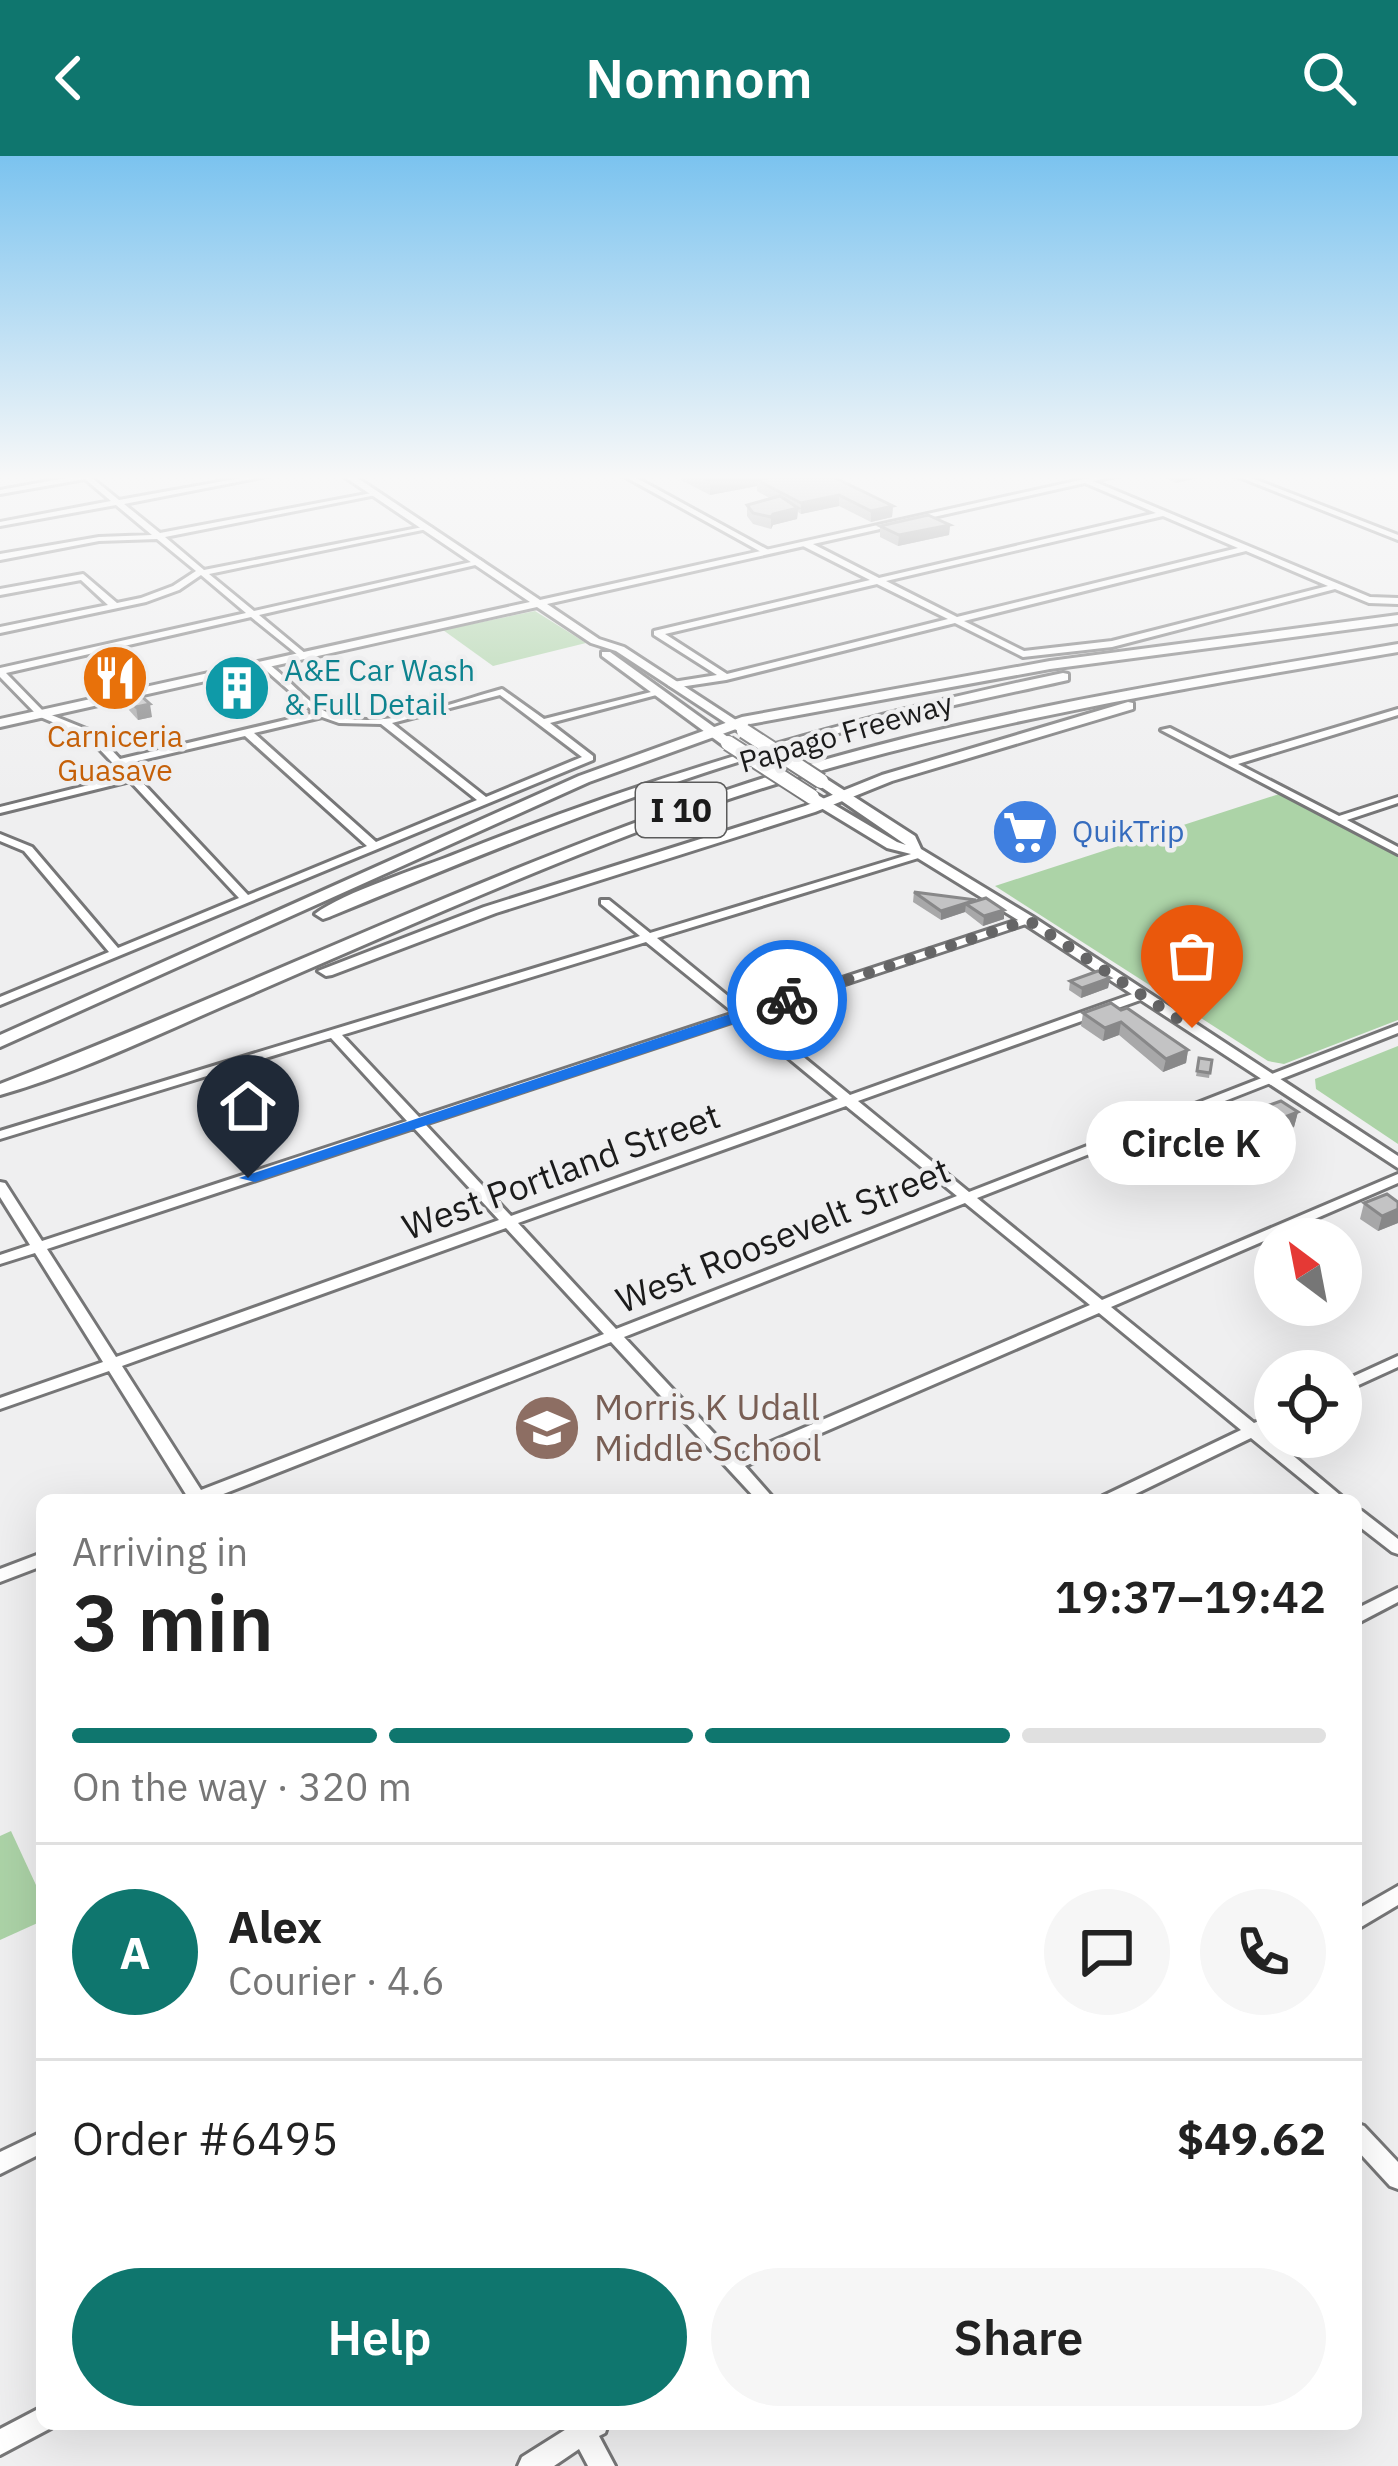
<!DOCTYPE html>
<html lang="en">
<head>
<meta charset="utf-8">
<style>
  :root { --surface:#fff; --page:#f6f6f6; --text:#222; --muted:#767676; --line:#e0e0e0; --accent:#0f766e }
  body { margin:0; font-family:"IBM Plex Sans",sans-serif; background:var(--page); color:var(--text); height:100vh; display:flex; flex-direction:column; font-size:45px; white-space:nowrap }
  * { box-sizing:border-box; margin:0 }
  p { font-size:39px; color:var(--muted) }
  .icon { flex:none; width:66px; height:66px; fill:none; stroke:currentColor; stroke-width:2; stroke-linecap:round; stroke-linejoin:round }
  .map { position:relative; flex:1; overflow:hidden }
  .details { position:absolute; left:36px; top:1338px; width:1326px; height:936px; display:flex; flex-direction:column; background:var(--surface); border-radius:18px; box-shadow:0 12px 48px #0002 }
  .details>* { flex:none }
  .needle { width:78px; rotate:328deg }
  .tools { position:absolute; left:1254px; top:1062px; display:grid; gap:24px }
  .tools a { display:grid; place-items:center; width:108px; height:108px; border-radius:50%; background:var(--surface); box-shadow:0 12px 48px #0002; font-size:60px }
  .pin { position:absolute; display:grid; place-items:center; width:102px; height:102px; color:#fff; margin:-123px -51px; border-radius:50% 50% 50% 0; rotate:-45deg; box-shadow:0 0 12px #0007 }
  .pin .icon { rotate:45deg }
  .courier { position:absolute; display:grid; place-items:center; width:120px; height:120px; margin:-60px; border:9px solid #1a73e8; border-radius:50%; background:#fff; color:#222; box-shadow:0 3px 15px #0007 }
  .bubble { position:absolute; height:84px; border-radius:42px; background:var(--surface); box-shadow:0 12px 48px #0002; font-size:39px; font-weight:600; line-height:84px; text-align:center }
  .overview em { font-style:normal; font-weight:600 }
  .overview div { display:flex; flex-direction:column-reverse }
  .overview { display:flex; align-items:center; justify-content:space-between; height:204px; padding:0 36px }
  h1 { font-size:78px; font-weight:600; line-height:90px }
  .bar { display:grid; grid-template-columns:repeat(4,1fr); gap:18px 12px; align-content:center; height:144px; padding:0 36px }
  .bar i { height:15px; border-radius:9px; background:var(--line) }
  .bar .active { background:var(--accent) }
  .bar p { grid-column:span 4 }
  .line { display:flex; align-items:center; gap:30px; padding:0 36px; border-top:3px solid var(--line) }
  .line div { flex:1 }
  .round { display:grid; place-items:center; flex:none; width:126px; height:126px; border-radius:63px; background:var(--page) }
  .button { display:flex; gap:24px; margin-top:auto; padding:24px 36px }
  .button a { flex:1; height:138px; border-radius:72px; background:var(--accent); color:#fff; font-size:48px; font-weight:600; line-height:138px; text-align:center }
  .button a+a { background:var(--page); color:var(--text) }
  header { display:flex; justify-content:space-between; align-items:center; height:156px; padding:0 36px; background:var(--accent); color:#fff; font-size:54px; font-weight:600 }
  .map>svg:first-child { display:block }
</style>
</head>
<body>
<header><svg class="icon" aria-label="back" viewBox="0 0 24 24"><path d="M15 5l-7 7 7 7"/></svg>Nomnom<svg class="icon" aria-label="search" viewBox="0 0 24 24"><circle cx="10" cy="10" r="6"/><path d="M15 15l6 6"/></svg></header>
<div class="map">
<svg width="1398" height="2310" viewBox="0 0 1398 2310">
  <rect width="100%" height="100%" fill="#efeff0"/>
  <g fill="#acd3a7">
    <path d="M535,455L586,487L493,510L443,474Z"/>
    <path d="M1279,638L1398,700V864L1284,908L1268,905L995,730Z"/>
    <path d="M1398,890V988L1316,933L1315,923Z"/>
    <path d="M11,1675L42,1742V1765L0,1784V1680Z"/>
  </g>
  <g fill="none" stroke-linecap="round" stroke-linejoin="round">
    <defs>
      <g id="minor">
        <path d="M82,319H98L92,322L119,344L257,319H272L124,348L160,377L377,336L381,338L165,381L204,414L428,370L432,372L209,418L254,455L480,404L484,407L259,459L306,498V502L303,503L251,461L6,517L44,556L96,577L120,603L315,557L261,510L259,508L264,505C285,518 300,540 321,553C368,582 453,546 502,533L544,563L659,534L664,537L550,567L593,600V604L0,849V841L109,796L24,695L0,685V678L32,691L118,792L239,742L130,625L0,657V651L125,620L88,581L38,560L0,521V512L246,457L201,419L179,434L146,446L0,477V471L108,449L81,424L0,439V433L83,418L117,447L141,442L173,430L196,415L157,383L99,385L0,404V398L99,381L152,379L116,349L0,370V366L111,345L85,323L0,338V334ZM500,539L582,601L486,641L392,567ZM322,561L339,567L381,568L477,644L376,686L254,577ZM245,580L367,690L248,739L125,608Z"/>
        <path d="M622,319H631L772,396L765,398Z"/>
        <path d="M1234,319H1244L1398,379V384Z"/>
        <path d="M1088,323L1370,441L1398,442V448L1369,447L1335,433L1112,491L1023,501L955,467L726,524L673,532L668,529L673,526L717,519L654,479V475L870,424L803,390V386H809L879,422L1156,357L1085,327ZM1163,360L1238,392L957,461L886,425ZM1246,395L1328,430L1112,485L1024,495L964,465ZM877,428L948,463L727,518L665,478Z"/>
        <path d="M1398,553V559L1238,608L1339,660L1398,641V647L1347,664L1398,691V698L1161,574L1170,572L1230,603Z"/>
        <path d="M921,695L925,696V700L657,782L745,854L1024,762H1032V766L752,859L850,939L1138,836H1146V842L858,945L969,1036L1398,869V877L977,1042L1102,1144L1398,1018V1027L1111,1151L1254,1267L1275,1259V1271L1265,1276L1346,1344H1327L1251,1282L1123,1344H1101L1103,1340L1241,1274L1099,1157L745,1310L775,1344H757L611,1186L208,1344H184L187,1340L109,1215L0,1253V1242L103,1206L35,1097L0,1108V1099L30,1089L0,1041V1026L5,1027L42,1085L407,965L331,882L0,983V975L640,780L601,748V744H609L650,777ZM646,786L734,857L419,961L342,879ZM741,863L838,943L511,1060L425,968ZM846,950L957,1040L616,1173L518,1067ZM414,972L499,1064L116,1201L47,1093ZM965,1047L1090,1149L736,1301L624,1181ZM506,1072L604,1178L201,1334L122,1210Z"/>
        <path d="M1398,1200V1211L1341,1237V1226Z"/>
        <path d="M1356,1353L1362,1355L1398,1383V1398L1392,1396L1356,1368Z"/>
        <path d="M42,1397V1410L0,1426V1413Z"/>
        <path d="M1398,1432V1446L1356,1468V1453Z"/>
        <path d="M1398,1730V1749L1356,1774V1754Z"/>
        <path d="M1356,1967L1364,1970L1398,2006V2033L1390,2030L1356,1993Z"/>
        <path d="M42,1976V1997L0,2018V1996Z"/>
        <path d="M42,2251V2268H52L51,2272L0,2299V2273Z"/>
        <path d="M569,2268H608L605,2277L599,2280L615,2310H588L579,2293L554,2310H518L522,2301L568,2272Z"/>
      </g>
      <g id="major">
        <path d="M342,319H353L540,444L1103,319H1120L547,448L599,483L624,491L748,572L750,575L744,579L616,495L591,487L537,451L0,571V563L530,446Z"/>
        <path d="M602,496H610L732,584V590H724L602,500Z"/>
        <path d="M817,622H825L915,680L921,693L1033,761L1398,1000V1012L1023,767L911,698L887,692L808,644V638H816L897,686L906,689L817,628Z"/>
      </g>
      <g id="highway">
        <path d="M1398,459V467L1050,513L750,568L589,626L0,891V879L579,620L742,561L1050,505Z"/>
        <path d="M1398,488V496C1144,539 889,580 647,672C505,726 367,788 228,848C154,880 78,917 0,939V928C246,833 483,716 733,632C948,560 1175,526 1398,488Z"/>
        <path d="M1063,517L1068,518V524C969,546 871,566 774,595C622,640 475,701 329,761L323,763L315,758C344,736 421,712 458,697C655,618 855,560 1063,517Z"/>
        <path d="M1128,546L1133,547V553L892,625L815,656L496,757L332,819L326,820L318,815L484,751L805,650L882,619Z"/>
      </g>
    </defs>
    <use href="#minor" stroke="#767677" stroke-width="6"/>
    <use href="#major" stroke="#767677" stroke-width="6"/>
    <use href="#highway" stroke="#767677" stroke-width="6"/>
    <use href="#minor" fill="#fff" fill-rule="evenodd"/>
    <use href="#major" fill="#fff" fill-rule="evenodd"/>
    <use href="#highway" fill="#fff" fill-rule="evenodd"/>
    <defs>
      <g id="major-bridge">
        <path d="M744,575L821,625"/>
        <path d="M728,587L812,641"/>
      </g>
    </defs>
    <use href="#major-bridge" stroke="#767677" stroke-width="18" stroke-linecap="butt"/>
    <use href="#major-bridge" stroke="#fff" stroke-width="14"/>
  </g>
  <g fill="#a8a8a9">
    <path d="M681,319H758V324L784,319L893,350L892,361L871,366L839,350L801,358L798,356L797,363L773,369L771,373L753,368L747,360V349L771,343L757,335V330L710,339L681,324Z"/>
    <path d="M1158,319H1199L1198,322L1176,327Z"/>
    <path d="M950,369L949,379L898,390L880,381V370Z"/>
    <path d="M125,541L152,561L138,564L128,553Z"/>
    <path d="M1000,658L1051,681L1031,687L999,672Z"/>
    <path d="M914,736L976,745L1004,763L983,770L965,756L941,764L913,746Z"/>
    <path d="M1110,822L1108,832L1081,842L1069,834L1070,825Z"/>
    <path d="M1111,847L1188,894L1186,907L1163,916L1119,879L1103,885L1081,870L1083,857Z"/>
    <path d="M1212,904L1209,922L1196,920L1197,915Z"/>
    <path d="M1298,956L1294,971L1250,988L1233,976L1236,961Z"/>
    <path d="M1398,1046V1067L1378,1075L1360,1063L1364,1047Z"/>
  </g>
  <g fill="#888889">
    <path d="M740,319H758L757,330L710,339V325Z"/>
    <path d="M1177,319H1199L1198,322L1176,327Z"/>
    <path d="M839,339V350L801,358V347Z"/>
    <path d="M893,350L892,361L871,366V355Z"/>
    <path d="M798,352L797,363L773,369L771,373V361L773,358Z"/>
    <path d="M950,369L949,379L898,390L899,379Z"/>
    <path d="M150,548L152,561L138,564L136,551Z"/>
    <path d="M1053,667L1051,681L1031,687L1033,673Z"/>
    <path d="M976,744L966,748L965,756L941,764V755Z"/>
    <path d="M1004,754V763L983,770L984,760Z"/>
    <path d="M1110,822L1108,832L1081,842L1082,832Z"/>
    <path d="M1121,866L1119,879L1103,885L1105,872Z"/>
    <path d="M1188,894L1186,907L1163,916L1166,903Z"/>
    <path d="M1298,956L1294,971L1250,988L1253,973Z"/>
    <path d="M1398,1053V1067L1378,1075L1382,1060Z"/>
  </g>
  <g fill="#c3c3c4" stroke="#888889" stroke-width="3">
    <path d="M699,319H740L710,325Z"/>
    <path d="M784,319H829L893,350L871,355L839,339L801,347L757,324Z"/>
    <path d="M780,340L798,352L773,358L771,361L753,357L747,349Z"/>
    <path d="M928,359L950,369L899,379L880,370Z"/>
    <path d="M139,538L150,548L136,551L125,541Z"/>
    <path d="M1025,651L1053,667L1033,673L1000,658Z"/>
    <path d="M914,736L976,744L941,755Z"/>
    <path d="M986,742L1004,754L984,760L966,748Z"/>
    <path d="M1098,815L1110,822L1082,832L1070,825Z"/>
    <path d="M1111,847L1121,854L1127,852L1188,894L1166,903L1121,866L1105,872L1083,857Z"/>
    <path d="M1199,902L1212,904L1210,917L1197,915Z"/>
    <path d="M1281,945L1298,956L1253,973L1236,961Z"/>
    <path d="M1387,1038L1398,1046V1053L1382,1060L1364,1047Z"/>
  </g>
  <linearGradient id="sky" x2="0" y2="1"><stop stop-color="#7bc3ef"/><stop offset="0.5" stop-color="#f8f8f8"/><stop offset="1" stop-color="#f8f8f8" stop-opacity="0"/></linearGradient>
  <rect width="1398" height="642" fill="url(#sky)"/>
  <path fill="#1a73e8" d="M787,839L792,841V848L255,1026L239,1022Z"/>
  <g fill="none" stroke-linecap="round" stroke-linejoin="round">
    <path stroke="#656566" stroke-width="12" stroke-dasharray="0 21.6" d="M787,844L1028,764L1192,872"/>
  </g>
  <defs>
    <symbol id="restaurant-disc" viewBox="-11 -11 22 22"><circle r="9.5" fill="#e8710a" stroke="#efeff0"/><path d="M-5-6h1v4h1v-4h1v4h1v-4h1v5L-1.5 .5V6h-2V.5L-5-1ZM5-6V6H3V1.5H1.5Q1.5-4 5-6Z" fill="#fff"/></symbol>
    <symbol id="building-disc" viewBox="-11 -11 22 22"><circle r="9.5" fill="#0f9aa8" stroke="#efeff0"/><path d="M-4-6H4V6H1V3H-1V6H-4ZM-2.5-4.3h1.7v1.8h-1.7ZM.8-4.3h1.7v1.8H.8ZM-2.5-1h1.7V.8h-1.7ZM.8-1h1.7V.8H.8Z" fill="#fff"/></symbol>
    <symbol id="supermarket-disc" viewBox="-11 -11 22 22"><circle r="9.5" fill="#3f7fe0" stroke="#efeff0"/><path d="M-6-5.5h2.5l.6 2H6L4.5 2H-2.5L-4.4-4H-6ZM-1.5 3.2a1.3 1.3 0 1 0 .1 0ZM3 3.2a1.3 1.3 0 1 0 .1 0Z" fill="#fff"/></symbol>
    <symbol id="school-disc" viewBox="-11 -11 22 22"><circle r="9.5" fill="#8d6e63" stroke="#efeff0"/><path d="M0-5L7-2L0 1L-7-2ZM-4 1L0 2.5L4 1V4Q0 6-4 4Z" fill="#fff"/></symbol>
  </defs>
  <g fill-rule="evenodd">
    <use href="#restaurant-disc" x="77" y="484" width="76" height="76"/>
    <use href="#building-disc" x="199" y="494" width="76" height="76"/>
    <use href="#supermarket-disc" x="987" y="638" width="76" height="76"/>
    <use href="#school-disc" x="509" y="1234" width="76" height="76"/>
  </g>
  <g text-anchor="middle" stroke-width="9" stroke-linejoin="round" paint-order="stroke">
    <g font-size="30" fill="#0d838f" stroke="#efeff0" text-anchor="start">
      <text x="284" y="525">A&amp;E Car Wash<tspan x="284" dy="34">&amp; Full Detail</tspan></text>
    </g>
    <g font-size="30" fill="#1b1b1b" stroke="#efeff0">
      <text transform="translate(846 577) rotate(-16)" y="10">Papago Freeway</text>
    </g>
    <g font-size="30" fill="#c56008" stroke="#efeff0">
      <text x="115" y="591">Carniceria<tspan x="115" dy="34">Guasave</tspan></text>
    </g>
    <g font-size="30" fill="#366cbe" stroke="#efeff0" text-anchor="start">
      <text x="1072" y="686">QuikTrip</text>
    </g>
    <rect fill="#efeff0" stroke="#5b5b5b" stroke-width="3" x="636" y="627" width="90" height="54" rx="9"/>
    <g font-size="33" font-weight="bold" fill="#1b1b1b">
      <text x="681" y="666">I 10</text>
    </g>
    <g font-size="36" fill="#1b1b1b" stroke="#efeff0">
      <text transform="translate(561 1015) rotate(-20)" y="13">West Portland Street</text>
      <text transform="translate(783 1079) rotate(-22)" y="13">West Roosevelt Street</text>
    </g>
    <g font-size="36" fill="#785e54" stroke="#efeff0" text-anchor="start">
      <text x="594" y="1264">Morris K Udall<tspan x="594" dy="41">Middle School</tspan></text>
    </g>
  </g>
</svg>
<div class="tools">
<a><svg class="needle" viewBox="-14 -14 28 28"><path d="M0-13l5 13h-10z" fill="#e53935"/><path d="M0 13l5-13h-10z" fill="#767676"/></svg></a>
<a><svg class="icon" aria-label="locate" viewBox="0 0 24 24"><circle cx="12" cy="12" r="6"/><path d="M12 2v4M12 18v4M2 12h4M18 12h4"/></svg></a>
</div>
<div class="pin" style="left:1192px;top:872px;background:#ea580c"><svg class="icon" aria-label="bag" viewBox="0 0 24 24"><path d="M5 8h14l-1 12H6zM9 8a3 3 0 0 1 6 0"/></svg></div>
<div class="pin" style="left:248px;top:1022px;background:#1f2937"><svg class="icon" aria-label="home" viewBox="0 0 24 24"><path d="M3 11l9-7 9 7M6 9v11h12V9"/></svg></div>
<div class="courier" style="left:787px;top:844px"><svg class="icon" aria-label="bike" viewBox="0 0 24 24"><circle cx="6" cy="16" r="4"/><circle cx="18" cy="16" r="4"/><path d="M6 16l4-8h5l3 8M10 8l3 8H6M13 5h3"/></svg></div>
<div class="bubble" style="left:1086px;top:945px;width:210px">Circle K</div>
<section class="details">
<div class="overview"><div><h1>3 min</h1><p>Arriving in</p></div><em>19:37–19:42</em></div>
<div class="bar"><i class="active"></i><i class="active"></i><i class="active"></i><i></i><p>On the way · 320 m</p></div>
<div class="line" style="height:216px"><b class="round" style="background:var(--accent);color:#fff">A</b><div><b>Alex</b><p>Courier · 4.6</p></div><a class="round"><svg class="icon" aria-label="chat" viewBox="0 0 24 24"><path d="M4 5h16v11H9l-5 4z"/></svg></a><a class="round"><svg class="icon" aria-label="phone" viewBox="0 0 24 24"><path d="M5 4h4l2 5-3 2q2 4 5 5l2-3 5 2v4C11 20 4 13 5 4z"/></svg></a></div>
<div class="line" style="height:156px"><div>Order #6495</div><b>$49.62</b></div>
<div class="button"><a>Help</a><a>Share</a></div>
</section>
</div>
</body>
</html>
